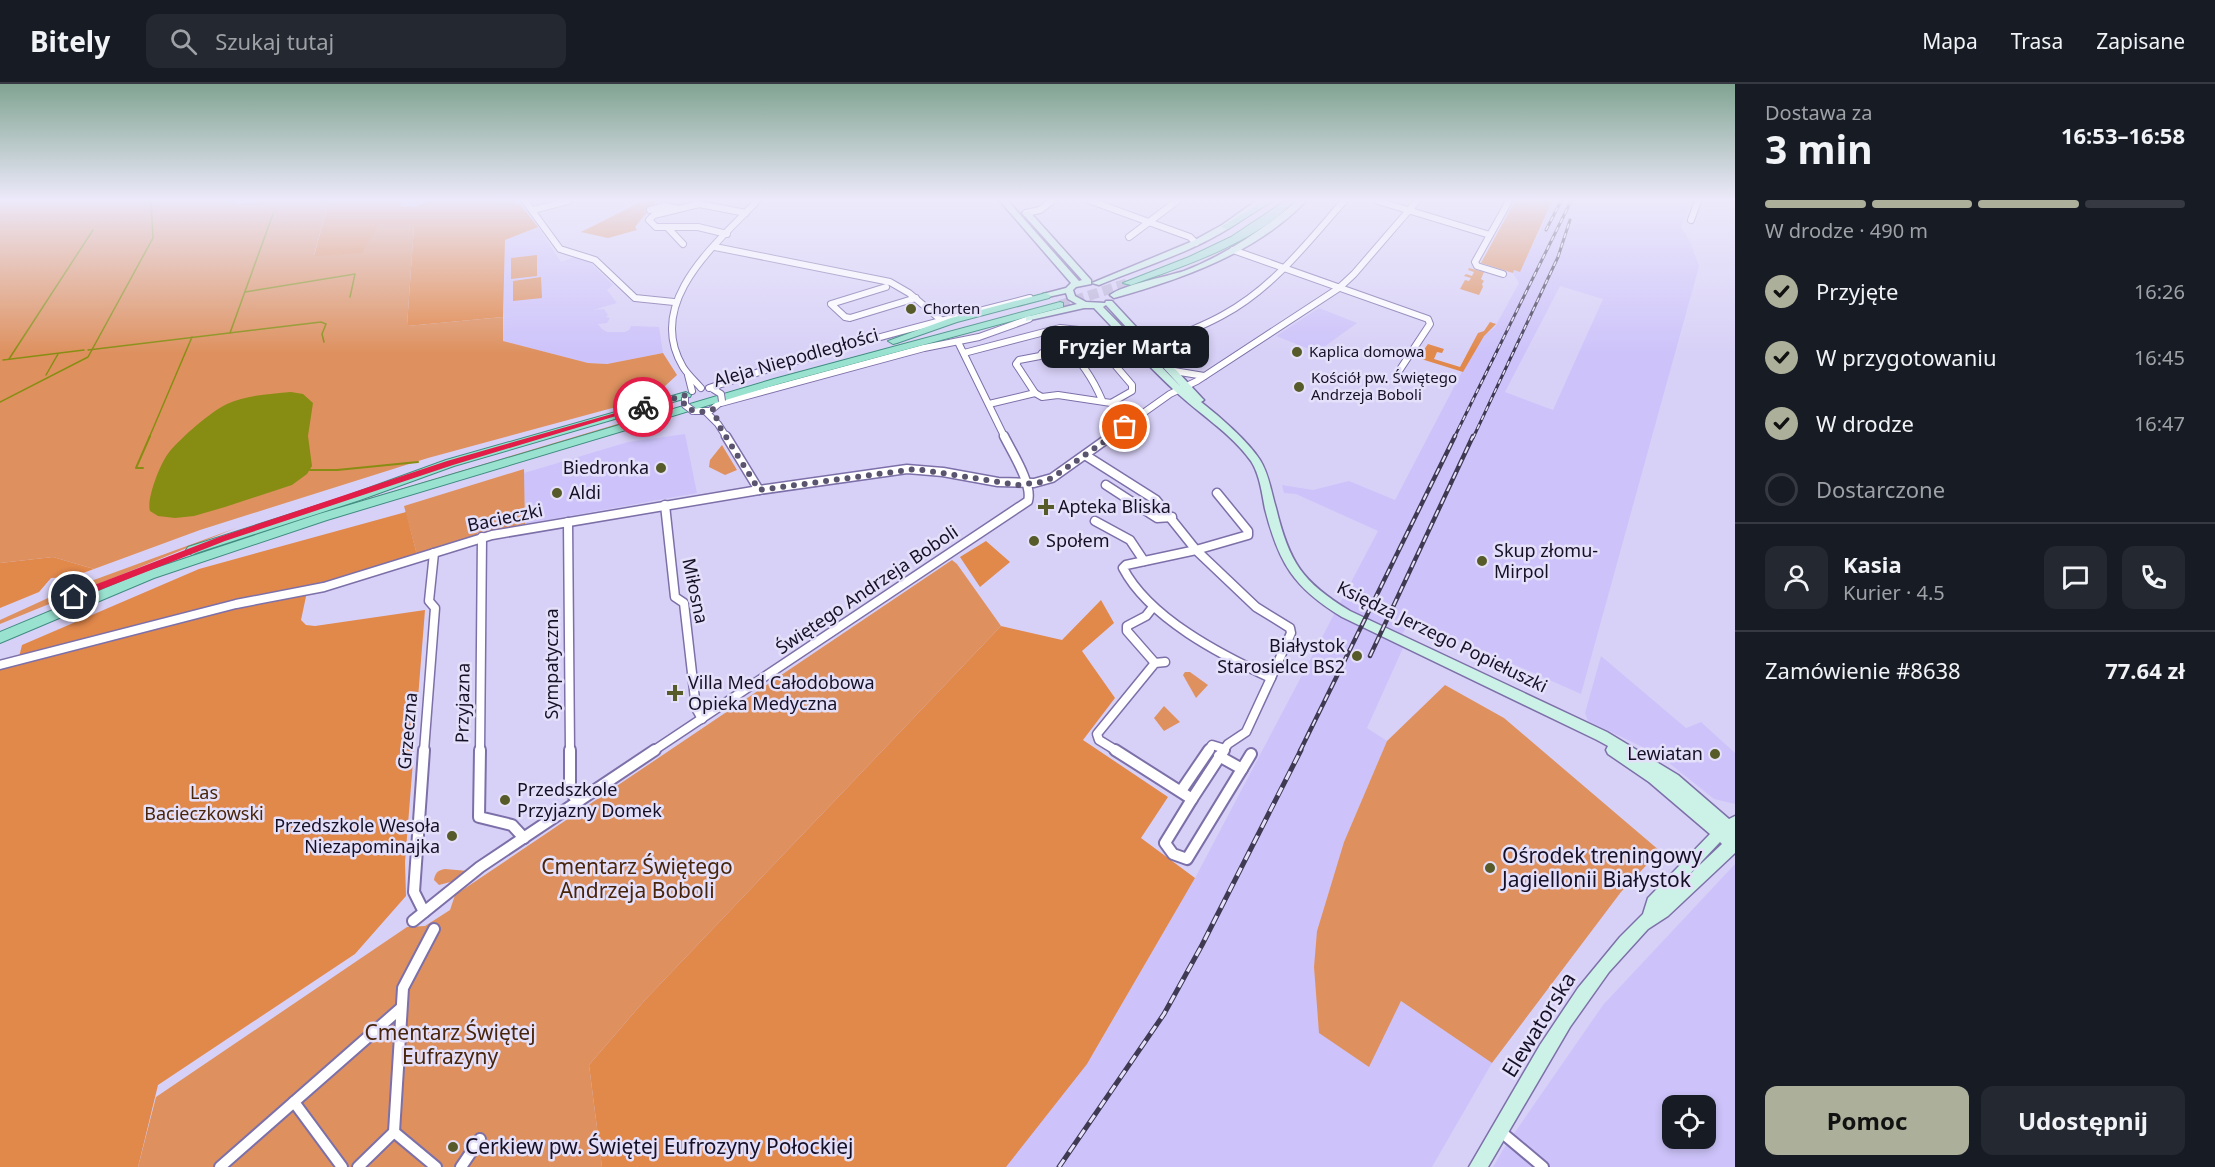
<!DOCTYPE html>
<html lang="pl">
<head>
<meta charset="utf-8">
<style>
  :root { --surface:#171b24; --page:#242831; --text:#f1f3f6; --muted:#9ea1a6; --line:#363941; --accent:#acaf9a }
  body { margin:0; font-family:"Noto Sans",sans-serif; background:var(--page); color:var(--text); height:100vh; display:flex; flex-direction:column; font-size:22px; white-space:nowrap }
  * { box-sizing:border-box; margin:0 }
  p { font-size:20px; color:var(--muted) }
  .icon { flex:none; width:33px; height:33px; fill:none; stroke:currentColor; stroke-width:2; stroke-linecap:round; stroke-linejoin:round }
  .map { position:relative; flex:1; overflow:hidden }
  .panel { display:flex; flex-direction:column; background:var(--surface); width:480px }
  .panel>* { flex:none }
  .tools { position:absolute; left:1662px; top:1011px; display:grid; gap:12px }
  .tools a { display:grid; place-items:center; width:54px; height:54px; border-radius:12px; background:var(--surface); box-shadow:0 3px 9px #0003; font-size:30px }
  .pin { position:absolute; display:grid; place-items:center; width:51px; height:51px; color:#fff; margin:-26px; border:3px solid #fff; border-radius:50%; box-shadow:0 2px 6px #0007 }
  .courier { position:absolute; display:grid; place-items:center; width:60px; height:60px; margin:-30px; border:4px solid #e11d48; border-radius:50%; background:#fff; color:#222; box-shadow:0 2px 8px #0007 }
  .bubble { position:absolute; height:42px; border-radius:12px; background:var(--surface); box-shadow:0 3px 9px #0003; font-size:20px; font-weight:700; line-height:42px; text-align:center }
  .overview em { font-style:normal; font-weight:700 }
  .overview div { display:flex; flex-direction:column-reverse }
  .overview { display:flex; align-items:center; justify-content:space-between; height:102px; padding:0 30px }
  h1 { font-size:39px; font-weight:700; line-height:45px }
  .bar { display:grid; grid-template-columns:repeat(4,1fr); gap:9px 6px; align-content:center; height:72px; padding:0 30px }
  .bar i { height:8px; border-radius:4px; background:var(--line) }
  .bar .on { background:var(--accent) }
  .bar p { grid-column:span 4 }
  .line { display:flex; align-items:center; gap:15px; padding:0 30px; border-top:2px solid var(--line) }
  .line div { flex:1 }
  .round { display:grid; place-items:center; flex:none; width:63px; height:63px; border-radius:12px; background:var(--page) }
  ol { padding:0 30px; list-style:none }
  li { display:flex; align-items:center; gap:18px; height:66px }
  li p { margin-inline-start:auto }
  li .icon { padding:6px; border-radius:50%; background:var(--accent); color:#111; stroke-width:4 }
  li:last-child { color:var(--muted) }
  li i { width:33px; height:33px; border:3px solid var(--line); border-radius:50% }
  .primary-button { display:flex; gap:12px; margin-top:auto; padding:12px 30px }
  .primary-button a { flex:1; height:69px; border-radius:12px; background:var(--accent); color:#111; font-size:24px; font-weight:700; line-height:69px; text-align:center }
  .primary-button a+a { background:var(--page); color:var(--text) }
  header { display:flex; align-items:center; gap:36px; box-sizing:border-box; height:84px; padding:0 30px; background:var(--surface); border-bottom:2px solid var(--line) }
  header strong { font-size:28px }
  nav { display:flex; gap:33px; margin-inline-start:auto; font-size:21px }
  .search { width:420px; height:54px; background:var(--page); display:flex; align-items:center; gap:15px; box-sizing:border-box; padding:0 21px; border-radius:12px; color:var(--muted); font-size:22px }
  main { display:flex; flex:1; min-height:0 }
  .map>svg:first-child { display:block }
</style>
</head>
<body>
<header>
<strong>Bitely</strong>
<div class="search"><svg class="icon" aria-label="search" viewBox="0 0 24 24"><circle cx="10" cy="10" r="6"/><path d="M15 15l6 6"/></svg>Szukaj tutaj</div>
<nav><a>Mapa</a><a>Trasa</a><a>Zapisane</a></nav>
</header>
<main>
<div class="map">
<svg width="1735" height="1083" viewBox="0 0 1735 1083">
  <rect width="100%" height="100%" fill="#d8d1f7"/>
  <g fill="#cdc3fa" fill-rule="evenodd">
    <path d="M1552,117H1691L1681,143L1691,160L1699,182L1581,610L1411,535L1402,551L1403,564L1367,644L1387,657L1344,758L1317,847L1401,917L1492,979L1432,1083H1005L1093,970L1195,794L1378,447L1296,410L1284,409L1282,401L1313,406L1349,397L1395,416L1479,255L1495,243L1519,199L1513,189L1514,186L1519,187L1539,149ZM1560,202L1603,215L1553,326L1505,308Z"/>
    <path d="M538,143L561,178L574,173L588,176L613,201L607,206L617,219L593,226L604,225L608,231L606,233L610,234L607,239L598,240L602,245L607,248H625L629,246L631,242L659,243L663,269L607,280L588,279L503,257L505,156Z"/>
    <path d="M1319,224L1357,239L1317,268L1276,252Z"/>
    <path d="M685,350L697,409L525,440L524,389L628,358Z"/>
    <path d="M1601,572L1686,644L1701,638L1735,669V720L1714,715L1659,671L1588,637L1585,629Z"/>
    <path d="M1735,780V1083H1493L1504,1064L1603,921ZM1672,1022H1706V1054H1672Z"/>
  </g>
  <g fill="#de915f">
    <path d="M0,117H231L239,120L268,117H329L314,171L379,139L414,142L407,242L503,233V257L588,279L607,280L663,269L677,291L653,313L428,374L200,446L94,485L53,473L0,479Z"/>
    <path d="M643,117H656L635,143L637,146L608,154L581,148Z"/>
    <path d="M1515,117H1552L1520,188L1514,186L1513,189L1481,179Z"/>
    <path d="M537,171V192L511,195V174Z"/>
    <path d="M1469,184L1484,188L1481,195L1484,197L1482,200L1483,203L1479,211L1460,205L1465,196L1469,197L1471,194L1464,192L1466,190L1472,192L1474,188L1468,186Z"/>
    <path d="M541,193L542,214L513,217V197Z"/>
    <path d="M671,324L672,326L257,450L200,470L0,550V548L146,488L257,448Z"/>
    <path d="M722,361L737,386L725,391L709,383L710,376Z"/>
    <path d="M524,385L525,440L477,449V452L417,471L404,422Z"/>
    <path d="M236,444L0,540V536L59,509L71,500L91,497Z"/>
    <path d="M952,476L957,480L1001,542L645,916L589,981L602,1083H138L156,1013L407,843L425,842L450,826L455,811Z"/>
    <path d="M1185,588H1190L1208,601L1196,614L1183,591Z"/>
    <path d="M1445,601L1504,634L1660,767L1621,808L1492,979L1401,917L1369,983L1319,949L1314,883L1317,847L1344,758L1387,657Z"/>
    <path d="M1164,622L1180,638L1164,647L1154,634Z"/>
    <path d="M445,785L468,787L454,797L439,801L434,796C435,789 438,786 445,785Z"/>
  </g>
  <g fill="#e1884b">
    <path d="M329,117H400L401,122L415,123L428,117H513L516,121L520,120L538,143L505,156L503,233L407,242L414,142L379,140L362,169L314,172Z"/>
    <path d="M1490,238L1496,240L1484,252L1463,288L1418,274L1428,260L1444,265L1442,269L1437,268L1434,275L1460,283L1478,249L1484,247Z"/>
    <path d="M406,428L417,471L308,503L301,536L306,541L315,542L425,526L405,778L406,812L355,870L158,1001L138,1083H0V584L18,577L22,561L199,485Z"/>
    <path d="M986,457L1010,478L980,503L960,473Z"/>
    <path d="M53,473L94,485L72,493L51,494L39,508L0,524V479Z"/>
    <path d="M1101,516L1114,539L1082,567L1115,614L1083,656L1168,713L1141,754L1195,794L1087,980L1006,1083H602L589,981L645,916L1001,542L1062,556Z"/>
  </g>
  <path fill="#878d12" d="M291,308L303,310L313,319L308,352L312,382L307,390L292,401L225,423L194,432L175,434L158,432L150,427C146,415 161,377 170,367C182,353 210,328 227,320C246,311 270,310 291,308Z"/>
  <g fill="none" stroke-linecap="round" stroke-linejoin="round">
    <g stroke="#878d12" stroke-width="1.5">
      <path d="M245,208L355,190L350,213"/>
      <path d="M230,249L273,130"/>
      <path d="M88,266L321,238L326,240L322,250L324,258"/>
      <path d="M9,275L93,146"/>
      <path d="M3,276L84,266"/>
      <path d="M46,291L58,270"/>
      <path d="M0,318L88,273L153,154L151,117"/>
      <path d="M149,354L192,253"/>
    </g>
    <g stroke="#878d12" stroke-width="2">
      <path d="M143,384H136L150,352"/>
      <path d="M310,386H337L418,378"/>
    </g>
    <path stroke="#bbb4d8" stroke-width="10" stroke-dasharray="10 5" stroke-linecap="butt" d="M1060,221L1128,199"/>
    <defs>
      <g id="street-far2">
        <path d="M525,117L560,165L595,176L635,214L674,218"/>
        <path d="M696,117L699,120L654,131L649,136L656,143H698L727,150"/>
        <path d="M1091,117L1190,153L1196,159"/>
        <path d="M1378,117L1490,151"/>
        <path d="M699,120L746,129"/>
        <path d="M533,126L568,117"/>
        <path d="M650,126L665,122L676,124"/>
        <path d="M1026,129L1040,126L1052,117"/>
        <path d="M1691,136L1698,117"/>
        <path d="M668,144L683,160"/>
        <path d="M1129,153L1177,117"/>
        <path d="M715,163L890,198L909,209L941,236"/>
        <path d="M1233,166L1428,235L1430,240L1397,290"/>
        <path d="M1503,190L1477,182L1475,178L1509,117"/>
        <path d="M886,203L831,220L845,233L850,234L916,214"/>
        <path d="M958,258L1005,354"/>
        <path d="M1150,263C1174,253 1200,244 1223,231C1273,204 1307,159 1344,117"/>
        <path d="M964,269L1060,244L1079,246L1091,253L1132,301V307L1111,319L1058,311L1042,313L1035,309L1016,280L1019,276L1040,272L1042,269C1048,268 1055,264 1061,265C1078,267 1096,302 1102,316"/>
        <path d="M1174,287L1204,292"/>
        <path d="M688,291L692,307"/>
        <path d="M701,304C695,297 688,291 683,283C644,218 717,159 757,117"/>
        <path d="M709,304C815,269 922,241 1030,214"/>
        <path d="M721,319L924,264L979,253L1029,235"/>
        <path d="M989,320L1035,309"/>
        <path d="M693,327H710L722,317"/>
        <path d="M706,328L718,340L727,354"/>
        <path d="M1108,354L1170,310L1197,297L1339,204L1354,190L1417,117"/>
      </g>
      <g id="street-far1">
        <path d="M726,352L759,406"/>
        <path d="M1085,371L1156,416L1196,466"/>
        <path d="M1106,401L1157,434L1172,433"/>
        <path d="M665,421L675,513L684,519L696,624L702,635"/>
        <path d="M1095,437L1130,456L1144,477"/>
        <path d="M568,438L570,667"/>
        <path d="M1196,466L1256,523L1290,544L1291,549L1271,594C1221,571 1149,534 1123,484L1126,481Z"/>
        <path d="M1196,466L1248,451V447L1217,409"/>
        <path d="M1153,523L1146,532L1127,542V547L1155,579"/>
        <path d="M0,581L236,520L324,503L492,451L759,406L907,385L943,388L998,398L1034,399L1052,394L1111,352"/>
        <path d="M424,667L435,524L429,517L434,469"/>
        <path d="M480,667L482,453"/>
        <path d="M653,667L1028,417C1033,401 1012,368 1004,352"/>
        <path d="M1117,667L1099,656L1097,650L1155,579L1165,578"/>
        <path d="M1208,667L1212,661L1225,665"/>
        <path d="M1223,667L1228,660L1246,648L1271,594"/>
      </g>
      <g id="street">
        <path d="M424,666L414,808L424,828"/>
        <path d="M480,666L479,733L512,741L524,754"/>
        <path d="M570,666V707L578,718"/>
        <path d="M1115,666L1192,715L1224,666"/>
        <path d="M1242,685L1251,670"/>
        <path d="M1181,707L1209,666"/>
        <path d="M1192,715L1165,759L1173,770L1187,775L1242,685L1219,672"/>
        <path d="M413,837L480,783L655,666"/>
        <path d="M294,1018L342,1083"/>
        <path d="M1500,1047L1543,1083"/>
        <path d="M394,1048L436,1083"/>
        <path d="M220,1083L401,924"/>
        <path d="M358,1083L394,1048L403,904L434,845"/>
        <path d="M461,1083L480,1055"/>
      </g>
      <g id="secondary">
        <path d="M1000,117H1008L1079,197L1082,196L1022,129L1029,127L1091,196V200L1076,203L1073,206L1075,212L1086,218L1105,219L1106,217H1112L1202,314L1204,316L1201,318C1219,332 1248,357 1260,376C1269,390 1271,408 1276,424C1289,478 1302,498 1350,527L1607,648L1678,691L1729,735L1735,732V769L1668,832L1648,845L1609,888L1570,943L1488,1083H1469L1540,961L1578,904L1620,853L1643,830L1648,814L1710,750L1649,698L1608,670L1606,666L1608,662L1597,656L1342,533C1294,504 1279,480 1265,425C1262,410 1260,391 1251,377C1230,348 1199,330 1174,306C1146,280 1120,251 1094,224H1084L1026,237V233L1077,220L1068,215L1066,209L1043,214V210L1066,204L1071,199ZM1106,221L1182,304L1103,223ZM1720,758L1722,760L1686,794Z"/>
        <path d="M1256,117H1265C1220,160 1155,178 1099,201L1092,199L1193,157L1222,141Z"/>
        <path d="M1297,117H1306C1256,169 1182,195 1114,214L1110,211C1123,201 1165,193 1184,187C1226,171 1263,145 1297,117Z"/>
      </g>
      <g id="primary">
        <path d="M1263,117H1273L1228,145L1221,143Z"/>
        <path d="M1285,117H1294C1255,159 1184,182 1131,201L1123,199L1189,173L1231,153Z"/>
        <path d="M1046,209L1051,212L1049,214L957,238L897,259L893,260L888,257L951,234Z"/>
        <path d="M1060,218L1063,219V223L782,299L327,436L154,494L0,559V548L144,488L319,430L774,295Z"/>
        <path d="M686,308L691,311L690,313L454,382L360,416L196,469L192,471L186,466L188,463L344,413L446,376Z"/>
      </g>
    </defs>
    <use href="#street-far2" stroke="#7d70a9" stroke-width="8"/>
    <use href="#street-far1" stroke="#7d70a9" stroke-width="11"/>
    <use href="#street" stroke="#7d70a9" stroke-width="14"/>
    <use href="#secondary" stroke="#7d70a9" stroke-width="3"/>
    <use href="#primary" stroke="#408c80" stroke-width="2"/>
    <use href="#street-far2" stroke="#fff" stroke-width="6"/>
    <use href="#street-far1" stroke="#fff" stroke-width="8"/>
    <use href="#street" stroke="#fff" stroke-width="10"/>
    <use href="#secondary" fill="#ccf1e7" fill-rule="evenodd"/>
    <use href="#primary" fill="#9ae2d0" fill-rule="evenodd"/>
    <defs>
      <g id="rail-far2">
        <path d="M1546,146L1561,117"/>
        <path d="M1454,354L1571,117"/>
        <path d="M1473,354L1558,173L1570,136"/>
      </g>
      <g id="rail-far1">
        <path d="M1370,572L1473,352"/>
        <path d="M1300,667L1455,352"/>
      </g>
      <path id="rail" d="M1059,1083L1164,930L1202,861L1301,666"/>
    </defs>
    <use href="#rail-far2" stroke="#3f3952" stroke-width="3"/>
    <use href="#rail-far1" stroke="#3f3952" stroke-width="4.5"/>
    <use href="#rail" stroke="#3f3952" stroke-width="5"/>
    <use href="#rail-far2" stroke="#e5e0fa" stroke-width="1.5" stroke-dasharray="5" stroke-linecap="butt"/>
    <use href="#rail-far1" stroke="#e5e0fa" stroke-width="2" stroke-dasharray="7" stroke-linecap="butt"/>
    <use href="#rail" stroke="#e5e0fa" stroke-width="3" stroke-dasharray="9" stroke-linecap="butt"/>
    <defs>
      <g id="street-bridge">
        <path d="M713,305L721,310L722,317"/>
        <path d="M685,313V321L693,327"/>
      </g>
    </defs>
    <use href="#street-bridge" stroke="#7d70a9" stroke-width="8" stroke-linecap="butt"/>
    <use href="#street-bridge" stroke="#fff" stroke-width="6"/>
  </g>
  <linearGradient id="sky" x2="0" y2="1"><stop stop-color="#81a492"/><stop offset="0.43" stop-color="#edeafb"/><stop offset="1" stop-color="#edeafb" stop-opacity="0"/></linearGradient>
  <rect width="1735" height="269" fill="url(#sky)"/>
  <path fill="#e11d48" d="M640,322L646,323L453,381L225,457L77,515L74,516L69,513L71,510L219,453L447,377Z"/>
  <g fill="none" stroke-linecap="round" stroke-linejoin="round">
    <path stroke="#5a546f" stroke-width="6" stroke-dasharray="0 10.8" d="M643,323L686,311L683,318L688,325L701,328L714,325L718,340L759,406L916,385L1018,401L1042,398L1052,394L1125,343"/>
  </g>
  <g fill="#575b29" stroke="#e5e0fa" stroke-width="2">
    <circle cx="911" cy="225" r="6"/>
    <circle cx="1297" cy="268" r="6"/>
    <circle cx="1299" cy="303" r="6"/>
    <circle cx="661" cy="384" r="6"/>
    <circle cx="557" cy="409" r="6"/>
    <path d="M1043 414h6v6h6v6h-6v6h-6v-6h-6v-6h6z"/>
    <circle cx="1034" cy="457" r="6"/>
    <circle cx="1482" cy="477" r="6"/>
    <circle cx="1357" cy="572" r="6"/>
    <path d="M672 600h6v6h6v6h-6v6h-6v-6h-6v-6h6z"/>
    <circle cx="1715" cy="670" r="6"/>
    <circle cx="505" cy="716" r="6"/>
    <circle cx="452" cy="752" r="6"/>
    <circle cx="1490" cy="784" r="6"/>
    <circle cx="453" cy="1063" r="6"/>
  </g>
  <g text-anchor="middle" stroke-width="5" stroke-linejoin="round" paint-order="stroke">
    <g font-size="15" fill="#161026" stroke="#e5e0fa" text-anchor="start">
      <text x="923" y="230">Chorten</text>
      <text x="1309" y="273">Kaplica domowa</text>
      <text x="1311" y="299">Kościół pw. Świętego<tspan x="1311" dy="17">Andrzeja Boboli</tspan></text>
    </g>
    <g font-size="18" fill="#161026" stroke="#e5e0fa">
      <text transform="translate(796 274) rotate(-16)" y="6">Aleja Niepodległości</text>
      <text transform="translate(505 434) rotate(-12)" y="6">Bacieczki</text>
      <text transform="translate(867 506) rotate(-34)" y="6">Świętego Andrzeja Boboli</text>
      <text transform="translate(695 507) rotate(78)" y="6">Miłosna</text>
      <text transform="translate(1442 553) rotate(26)" y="6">Księdza Jerzego Popiełuszki</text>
      <text transform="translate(552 580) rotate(-90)" y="6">Sympatyczna</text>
      <text transform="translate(463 619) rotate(-89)" y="6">Przyjazna</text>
      <text transform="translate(408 647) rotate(-85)" y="6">Grzeczna</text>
    </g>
    <g font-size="18" fill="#161026" stroke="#e5e0fa" text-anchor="start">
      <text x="649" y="390" text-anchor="end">Biedronka</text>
      <text x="569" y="415">Aldi</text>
      <text x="1058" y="429">Apteka Bliska</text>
      <text x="1046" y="463">Społem</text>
      <text x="1494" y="473">Skup złomu-<tspan x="1494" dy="21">Mirpol</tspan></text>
      <text x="1345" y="568" text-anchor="end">Białystok<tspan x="1345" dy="21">Starosielce BS2</tspan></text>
      <text x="688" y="605">Villa Med Całodobowa<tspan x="688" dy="21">Opieka Medyczna</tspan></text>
      <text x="1703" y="676" text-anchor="end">Lewiatan</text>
      <text x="517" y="712">Przedszkole<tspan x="517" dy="21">Przyjazny Domek</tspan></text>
      <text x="440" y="748" text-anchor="end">Przedszkole Wesoła<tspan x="440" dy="21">Niezapominajka</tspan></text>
    </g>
    <g font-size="18" fill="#48240a" stroke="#e5e0fa">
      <text x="204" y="715">Las<tspan x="204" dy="21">Bacieczkowski</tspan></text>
    </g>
    <g font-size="21" fill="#161026" stroke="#e5e0fa" text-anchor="start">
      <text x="1502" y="779">Ośrodek treningowy<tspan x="1502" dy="24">Jagiellonii Białystok</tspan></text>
      <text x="465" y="1070">Cerkiew pw. Świętej Eufrozyny Połockiej</text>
    </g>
    <g font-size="21" fill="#48240a" stroke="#e5e0fa">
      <text x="637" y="790">Cmentarz Świętego<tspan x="637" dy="24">Andrzeja Boboli</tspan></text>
      <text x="450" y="956">Cmentarz Świętej<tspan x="450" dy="24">Eufrazyny</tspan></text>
    </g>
    <g font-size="21" fill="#161026" stroke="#e5e0fa">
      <text transform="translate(1539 941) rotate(-58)" y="7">Elewatorska</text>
    </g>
  </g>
</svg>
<div class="tools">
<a><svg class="icon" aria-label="locate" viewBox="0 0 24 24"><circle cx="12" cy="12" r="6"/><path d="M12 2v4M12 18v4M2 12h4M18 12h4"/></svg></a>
</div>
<div class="pin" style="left:1125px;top:343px;background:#ea580c"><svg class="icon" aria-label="bag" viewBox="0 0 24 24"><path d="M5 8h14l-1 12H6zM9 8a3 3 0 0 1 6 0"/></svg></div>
<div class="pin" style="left:74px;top:513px;background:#1f2937"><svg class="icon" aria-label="home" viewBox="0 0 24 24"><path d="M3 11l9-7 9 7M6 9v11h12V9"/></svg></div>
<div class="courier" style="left:643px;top:323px"><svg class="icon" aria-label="bike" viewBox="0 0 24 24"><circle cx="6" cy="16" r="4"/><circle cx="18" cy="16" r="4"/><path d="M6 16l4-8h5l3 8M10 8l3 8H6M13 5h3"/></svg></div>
<div class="bubble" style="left:1041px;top:242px;width:168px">Fryzjer Marta</div>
</div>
<section class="panel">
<div class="overview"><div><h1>3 min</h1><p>Dostawa za</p></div><em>16:53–16:58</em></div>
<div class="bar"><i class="on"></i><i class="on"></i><i class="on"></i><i></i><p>W drodze · 490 m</p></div>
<ol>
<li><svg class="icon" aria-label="check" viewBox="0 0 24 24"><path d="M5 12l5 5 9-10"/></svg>Przyjęte<p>16:26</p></li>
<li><svg class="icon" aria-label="check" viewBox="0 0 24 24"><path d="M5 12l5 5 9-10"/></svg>W przygotowaniu<p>16:45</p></li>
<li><svg class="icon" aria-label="check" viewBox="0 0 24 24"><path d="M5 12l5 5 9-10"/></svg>W drodze<p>16:47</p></li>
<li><i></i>Dostarczone</li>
</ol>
<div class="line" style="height:108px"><a class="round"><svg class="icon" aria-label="person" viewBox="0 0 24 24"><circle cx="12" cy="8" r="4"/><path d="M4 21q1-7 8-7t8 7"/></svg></a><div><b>Kasia</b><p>Kurier · 4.5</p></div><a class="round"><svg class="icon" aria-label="chat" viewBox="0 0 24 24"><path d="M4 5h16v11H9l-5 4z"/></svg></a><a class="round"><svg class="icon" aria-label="phone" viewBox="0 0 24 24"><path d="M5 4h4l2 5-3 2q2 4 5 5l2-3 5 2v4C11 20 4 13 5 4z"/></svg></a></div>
<div class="line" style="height:78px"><div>Zamówienie #8638</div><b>77.64 zł</b></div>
<div class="primary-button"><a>Pomoc</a><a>Udostępnij</a></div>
</section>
</main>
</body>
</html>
